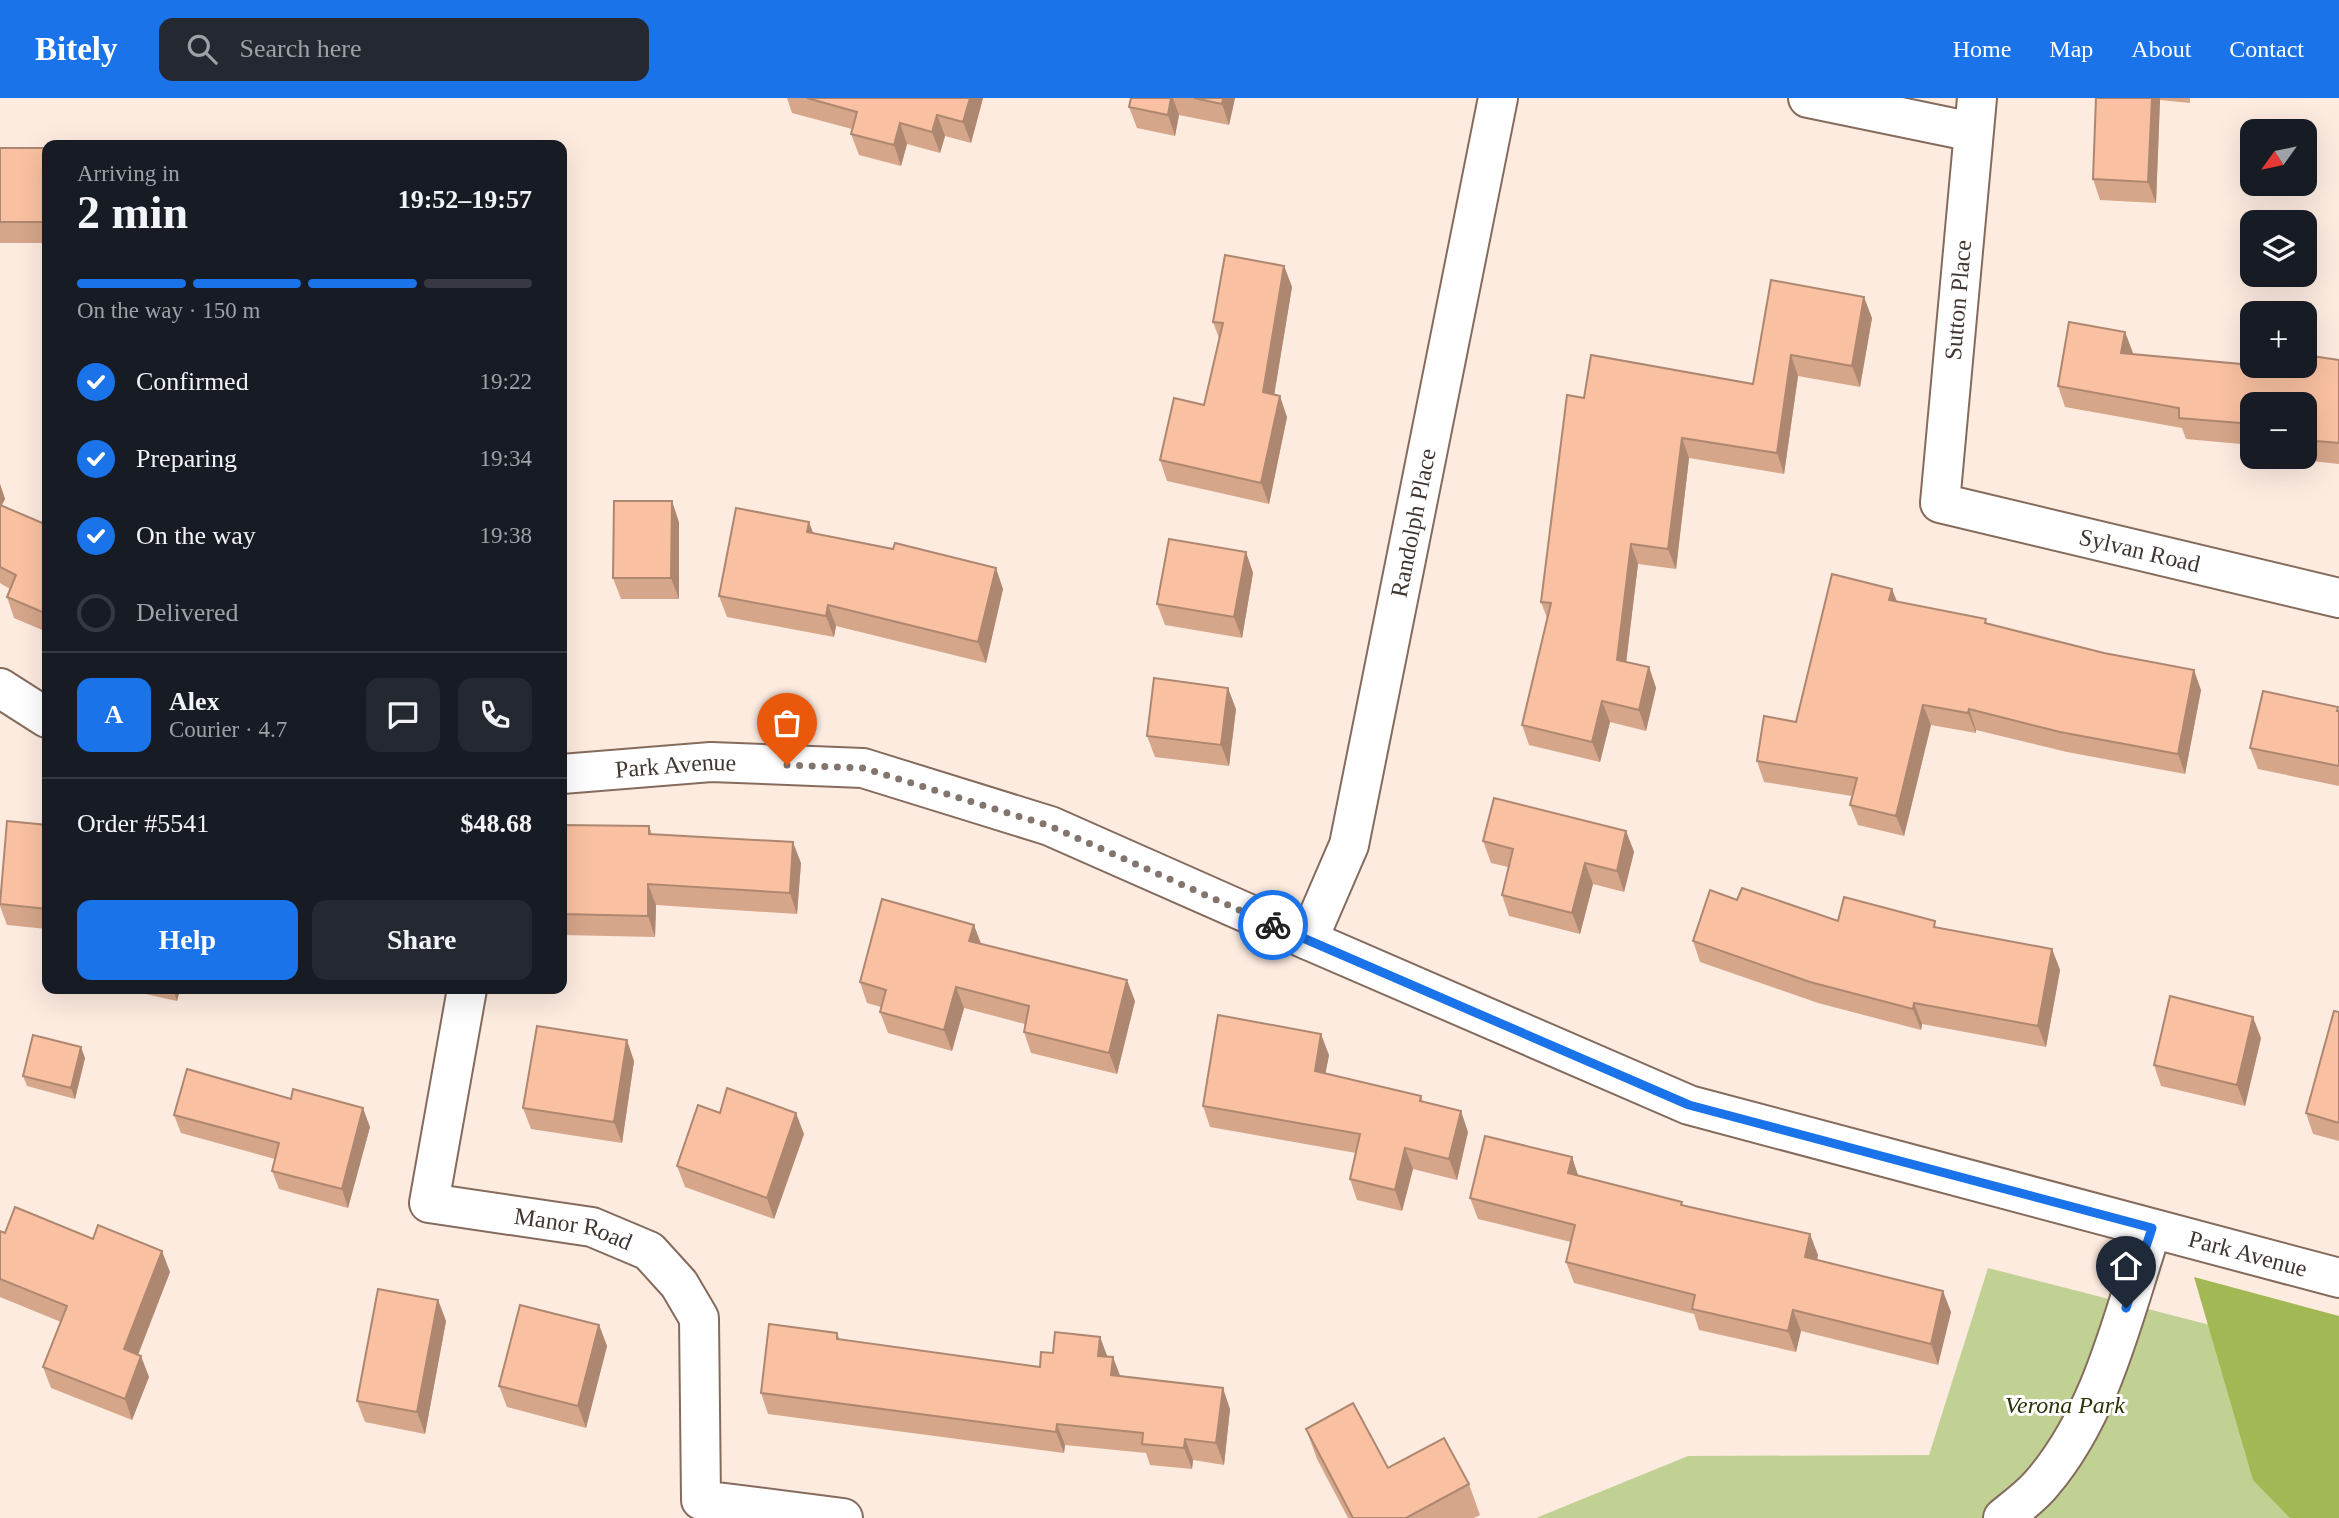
<!DOCTYPE html>
<html lang="en">
<head>
<meta charset="utf-8">
<style>
  :root { --surface:#171b24; --page:#242831; --text:#f1f3f6; --muted:#9ea1a6; --line:#363941; --accent:#1a73e8 }
  body { margin:0; font-family:"Times New Roman",serif; background:var(--page); color:var(--text); height:100vh; display:flex; flex-direction:column; font-size:26px; white-space:nowrap }
  * { box-sizing:border-box; margin:0 }
  p { font-size:23px; color:var(--muted) }
  .icon { flex:none; width:38px; height:38px; fill:none; stroke:currentColor; stroke-width:2; stroke-linecap:round; stroke-linejoin:round }
  .map { position:relative; flex:1; overflow:hidden }
  .details { position:absolute; left:42px; top:42px; width:525px; height:854px; display:flex; flex-direction:column; background:var(--surface); border-radius:14px; box-shadow:0 7px 28px #0002 }
  .details>* { flex:none }
  .needle { width:46px; rotate:237deg }
  .fabs { position:absolute; left:2240px; top:21px; display:grid; gap:14px }
  .fabs a { display:grid; place-items:center; width:77px; height:77px; border-radius:14px; background:var(--surface); box-shadow:0 7px 28px #0002; font-size:35px }
  .pin { position:absolute; display:grid; place-items:center; width:60px; height:60px; color:#fff; margin:-72px -30px; border-radius:50% 50% 50% 0; rotate:-45deg; box-shadow:0 0 7px #0007 }
  .pin .icon { rotate:45deg }
  .courier { position:absolute; display:grid; place-items:center; width:70px; height:70px; margin:-35px; border:5px solid #1a73e8; border-radius:50%; background:#fff; color:#222; box-shadow:0 2px 9px #0007 }
  .headline em { font-style:normal; font-weight:600 }
  .headline div { display:flex; flex-direction:column-reverse }
  .headline { display:flex; align-items:center; justify-content:space-between; height:119px; padding:0 35px }
  h1 { font-size:46px; font-weight:600; line-height:52px }
  .bar { display:grid; grid-template-columns:repeat(4,1fr); gap:10px 7px; align-content:center; height:84px; padding:0 35px }
  .bar i { height:9px; border-radius:5px; background:var(--line) }
  .bar .active { background:var(--accent) }
  .bar p { grid-column:span 4 }
  .line { display:flex; align-items:center; gap:18px; padding:0 35px; border-top:2px solid var(--line) }
  .line div { flex:1 }
  .round { display:grid; place-items:center; flex:none; width:74px; height:74px; border-radius:14px; background:var(--page) }
  ol { padding:0 35px; list-style:none }
  li { display:flex; align-items:center; gap:21px; height:77px }
  li p { margin-inline-start:auto }
  li .icon { padding:7px; border-radius:50%; background:var(--accent); color:#fff; stroke-width:4 }
  li:last-child { color:var(--muted) }
  li i { width:38px; height:38px; border:4px solid var(--line); border-radius:50% }
  .button { display:flex; gap:14px; margin-top:auto; padding:14px 35px }
  .button a { flex:1; height:80px; border-radius:14px; background:var(--accent); color:#fff; font-size:28px; font-weight:600; line-height:80px; text-align:center }
  .button a+a { background:var(--page); color:var(--text) }
  header { display:flex; align-items:center; gap:42px; box-sizing:border-box; height:98px; padding:0 35px; background:var(--accent); color:#fff }
  header strong { font-size:33px }
  nav { display:flex; gap:38px; margin-inline-start:auto; font-size:24px }
  .search { width:490px; height:63px; background:var(--page); display:flex; align-items:center; gap:18px; box-sizing:border-box; padding:0 24px; border-radius:14px; color:var(--muted); font-size:26px }
  .map>svg:first-child { display:block }
</style>
</head>
<body>
<header>
<strong>Bitely</strong>
<div class="search"><svg class="icon" aria-label="search" viewBox="0 0 24 24"><circle cx="10" cy="10" r="6"/><path d="M15 15l6 6"/></svg>Search here</div>
<nav><a>Home</a><a>Map</a><a>About</a><a>Contact</a></nav>
</header>
<div class="map">
<svg width="2339" height="1420" viewBox="0 0 2339 1420">
  <rect width="100%" height="100%" fill="#fdebe0"/>
  <path fill="#c1d193" d="M1988,1170L2339,1260V1420H1536L1688,1358L1929,1357Z"/>
  <path fill="#a2b854" d="M2194,1179L2339,1218V1420H2290L2253,1382Z"/>
  <g fill="none" stroke-linecap="round" stroke-linejoin="round">
    <defs>
      <g id="minor">
        <path d="M1808,0L1973,34"/>
        <path id="s1" d="M1977,0L1940,405L2339,500"/>
        <path d="M0,590L47,620"/>
        <path id="s2" d="M562,676L711,664L863,670L1050,728L1308,842L1689,1007L2339,1180"/>
        <path id="s3" d="M1308,842L1349,747L1498,0"/>
        <path id="s4" d="M467,891L429,1105L592,1129L649,1153L679,1186L699,1220L701,1402L843,1420"/>
        <path d="M2003,1420C2016,1409 2032,1398 2043,1384C2103,1313 2123,1217 2152,1131"/>
      </g>
    </defs>
    <use href="#minor" stroke="#856b5c" stroke-width="42"/>
    <use href="#minor" stroke="#fff" stroke-width="38"/>
  </g>
  <g fill="#d6a68a">
    <path d="M787,0H983L971,45L945,38L940,55L907,46L901,68L859,57L851,36L852,31L792,15Z"/>
    <path d="M1131,0H1235L1229,27L1179,17L1175,38L1137,30L1129,9Z"/>
    <path d="M2096,0H2190V5L2160,2L2156,105L2100,102L2093,81Z"/>
    <rect x="0" y="50" width="47" height="95"/>
    <path d="M1284,168L1292,189L1274,297L1287,319L1269,406L1167,383L1160,362L1204,307L1219,240L1213,224Z"/>
    <path d="M1771,182L1872,220L1860,289L1798,278L1784,376L1689,360L1676,471L1638,466L1626,564L1649,569L1656,590L1646,633L1610,624L1600,664L1529,647L1522,627L1547,520L1541,504L1584,300L1753,286Z"/>
    <path d="M2125,234L2133,256L2302,271L2339,262V366L2302,362L2301,359H2305V306H2252V347L2186,341L2182,330L2065,309L2058,288Z"/>
    <path d="M0,386L5,401L2,407L47,427V534L14,520L7,499L10,491L0,485Z"/>
    <path d="M679,424V501H621L613,480Z"/>
    <path d="M813,435L893,451L1003,491L986,565L836,528L834,539L727,519L719,498Z"/>
    <path d="M1246,454L1253,475L1242,540L1165,527L1157,506Z"/>
    <path d="M1897,504L1987,526L2201,592L2185,676L2067,654L1976,632V635L1931,627L1904,738L1858,727L1850,707L1852,698L1764,684L1757,663L1796,624Z"/>
    <path d="M1236,611L1229,668L1155,659L1147,638Z"/>
    <path d="M2339,612V688L2258,671L2250,650Z"/>
    <path d="M47,727V831L7,827L0,808V799Z"/>
    <path d="M562,727L649,728L652,736L801,765L797,816L656,807L655,839L562,837Z"/>
    <path d="M1626,733L1634,754L1624,794L1593,786L1580,836L1509,818L1502,797L1508,769L1491,765L1483,743Z"/>
    <path d="M1838,823L1938,830L2052,851L2060,872L2046,949L1922,926L1921,932L1818,905L1700,864L1693,843Z"/>
    <path d="M981,845L1135,903L1117,976L1031,955L1024,934L1025,926L964,910L952,953L888,935L880,914L881,909L867,905L860,884Z"/>
    <path d="M123,891H180L177,903Z"/>
    <path d="M2339,914V1043L2313,1036L2306,1015Z"/>
    <path d="M2261,940L2245,1008L2161,988L2154,967Z"/>
    <path d="M1329,957L1325,975L1421,998L1423,1004L1468,1034L1457,1082L1413,1071L1402,1113L1357,1102L1350,1081L1356,1055L1210,1029L1203,1008Z"/>
    <path d="M85,960L75,1001L27,988L23,978Z"/>
    <path d="M634,963L622,1045L531,1031L523,1010Z"/>
    <path d="M174,1017L370,1029L348,1110L279,1091L272,1073L275,1061L181,1035Z"/>
    <path d="M804,1036L774,1121L685,1089L677,1068Z"/>
    <path d="M1572,1059L1578,1078L1683,1107L1818,1157L1817,1162L1951,1214L1938,1267L1801,1233L1796,1254L1699,1232L1694,1216L1574,1185L1566,1164L1571,1144L1478,1121L1470,1100Z"/>
    <path d="M0,1133L170,1174L138,1257L149,1279L132,1322L51,1290L43,1269L61,1224L0,1199Z"/>
    <path d="M438,1202L446,1223L425,1336L365,1324L357,1303Z"/>
    <path d="M599,1227L607,1248L586,1330L507,1309L499,1288Z"/>
    <path d="M837,1235L840,1242L1040,1269L1053,1255L1100,1239L1107,1259L1120,1278L1230,1311L1224,1367L1193,1362L1192,1371L1150,1367L1146,1355L1065,1347L1064,1355L768,1316L761,1295Z"/>
    <path d="M1306,1331L1388,1370L1469,1386L1480,1417L1474,1420H1348L1317,1361Z"/>
  </g>
  <g fill="#ae8771">
    <path d="M970,0H983L971,45L963,24Z"/>
    <path d="M1171,0H1173L1179,17L1175,38L1168,17Z"/>
    <path d="M1223,0H1235L1229,27L1222,6Z"/>
    <path d="M2152,0H2160V2L2156,105L2148,84Z"/>
    <path d="M937,17L945,38L940,55L932,34Z"/>
    <path d="M900,25L907,46L901,68L894,47Z"/>
    <path d="M1284,168L1292,189L1271,316L1263,294Z"/>
    <path d="M1864,199L1872,220L1860,289L1852,268Z"/>
    <path d="M2125,234L2133,255L2129,276L2121,255Z"/>
    <path d="M1791,257L1798,278L1784,376L1777,355Z"/>
    <path d="M1280,298L1287,319L1269,406L1261,385Z"/>
    <path d="M1682,340L1689,360L1676,471L1668,451Z"/>
    <path d="M0,386L5,401L0,410Z"/>
    <path d="M672,403L679,424V501L671,480Z"/>
    <path d="M809,424L817,445L807,434Z"/>
    <path d="M1631,446L1638,466L1624,582L1617,562Z"/>
    <path d="M1246,454L1253,475L1242,540L1234,519Z"/>
    <path d="M996,470L1003,491L986,565L978,544Z"/>
    <path d="M1892,491L1900,511L1889,502Z"/>
    <path d="M828,507L836,528L834,539L826,518Z"/>
    <path d="M1649,569L1656,590L1646,633L1639,612Z"/>
    <path d="M2194,572L2201,592L2185,676L2178,656Z"/>
    <path d="M1228,590L1236,611L1229,668L1221,647Z"/>
    <path d="M1602,603L1610,624L1600,664L1592,644Z"/>
    <path d="M1923,607L1931,627L1904,738L1896,718Z"/>
    <path d="M1969,611L1976,632V635L1968,615Z"/>
    <path d="M1626,733L1634,754L1624,794L1617,773Z"/>
    <path d="M793,744L801,765L797,816L790,795Z"/>
    <path d="M1585,765L1593,786L1580,836L1572,815Z"/>
    <path d="M648,786L656,807L655,839L648,818Z"/>
    <path d="M974,827L982,848L969,843Z"/>
    <path d="M2052,851L2060,872L2046,949L2038,928Z"/>
    <path d="M1127,882L1135,903L1117,976L1109,955Z"/>
    <path d="M956,889L964,910L952,953L944,932Z"/>
    <path d="M173,891H180L177,903Z"/>
    <path d="M1914,905L1922,926L1921,932L1913,911Z"/>
    <path d="M2253,919L2261,940L2245,1008L2237,987Z"/>
    <path d="M1321,936L1329,957L1322,994L1315,973Z"/>
    <path d="M627,942L634,963L622,1045L614,1024Z"/>
    <path d="M81,949L85,960L75,1001L71,990Z"/>
    <path d="M363,1010L370,1029L348,1110L342,1091Z"/>
    <path d="M1461,1013L1468,1034L1457,1082L1449,1061Z"/>
    <path d="M796,1015L804,1036L774,1121L767,1100Z"/>
    <path d="M1405,1050L1413,1071L1402,1113L1395,1092Z"/>
    <path d="M1572,1059L1579,1080L1568,1075Z"/>
    <path d="M1810,1136L1818,1157L1813,1181L1805,1159Z"/>
    <path d="M162,1153L170,1174L132,1272L124,1251Z"/>
    <path d="M1943,1193L1951,1214L1938,1267L1931,1246Z"/>
    <path d="M438,1202L446,1223L425,1336L417,1314Z"/>
    <path d="M1793,1212L1801,1233L1796,1254L1788,1233Z"/>
    <path d="M599,1227L607,1248L586,1330L578,1308Z"/>
    <path d="M1100,1239L1108,1260L1098,1258Z"/>
    <path d="M141,1258L149,1279L132,1322L125,1301Z"/>
    <path d="M1113,1259L1121,1280L1111,1277Z"/>
    <path d="M1223,1290L1230,1311L1224,1367L1216,1345Z"/>
    <path d="M1057,1326L1065,1347L1064,1355L1056,1334Z"/>
    <path d="M1185,1341L1193,1362L1192,1371L1184,1350Z"/>
  </g>
  <g fill="#f9c1a1" stroke="#ae8771" stroke-width="2">
    <path d="M807,0H970L963,24L937,17L932,34L900,25L894,47L851,36L857,14Z"/>
    <path d="M1131,0H1171L1168,17L1129,9Z"/>
    <path d="M1194,0H1223L1222,6Z"/>
    <path d="M2096,0H2152L2148,84L2093,81Z"/>
    <rect x="0" y="50" width="47" height="74"/>
    <path d="M1225,157L1284,168L1263,294L1280,298L1261,385L1160,362L1174,300L1204,307L1223,225L1213,224Z"/>
    <path d="M1771,182L1864,199L1852,268L1791,257L1777,355L1682,340L1668,451L1631,446L1617,562L1649,569L1639,612L1602,603L1592,644L1522,627L1551,505L1541,504L1567,297L1584,300L1591,257L1753,286Z"/>
    <path d="M2069,224L2125,234L2121,255L2252,267V268L2302,271L2303,268H2305V257L2339,262V345L2305,342V306H2252V326L2179,320V310L2058,288Z"/>
    <path d="M614,403H672L671,480H613Z"/>
    <path d="M0,407L47,427V516L7,499L16,477L0,469Z"/>
    <path d="M736,410L809,424L807,434L893,451L895,445L996,470L978,544L828,507L826,518L719,498Z"/>
    <path d="M1169,441L1246,454L1234,519L1157,506Z"/>
    <path d="M1832,476L1892,491L1889,502L1986,521L1985,525L2104,555L2194,572L2178,656L2060,634L1969,611L1968,615L1923,607L1896,718L1850,707L1857,680L1757,663L1764,618L1796,624Z"/>
    <path d="M1154,580L1228,590L1221,647L1147,638Z"/>
    <path d="M2263,593L2338,609L2337,613H2339V668L2250,650Z"/>
    <path d="M1494,700L1626,733L1617,773L1585,765L1572,815L1502,797L1513,751L1483,743Z"/>
    <path d="M7,723L47,727V811L0,806Z"/>
    <path d="M562,727L649,728V736L793,744L790,795L648,786V818L562,816Z"/>
    <path d="M1742,790L1838,823L1844,799L1935,823L1934,829L2052,851L2038,928L1914,905L1913,911L1810,884L1693,843L1710,792L1737,802Z"/>
    <path d="M882,801L974,827L969,843L1127,882L1109,955L1024,934L1029,908L956,889L944,932L880,914L886,892L860,884Z"/>
    <path d="M2170,898L2253,919L2237,987L2154,967Z"/>
    <path d="M2334,913L2339,914V1025L2306,1015Z"/>
    <path d="M1218,917L1321,936L1315,973L1421,998L1420,1003L1461,1013L1449,1061L1405,1050L1395,1092L1350,1081L1360,1036L1203,1008Z"/>
    <path d="M537,928L627,942L614,1024L523,1010Z"/>
    <path d="M33,937L81,949L71,990L23,978Z"/>
    <path d="M187,971L291,1001L293,991L363,1010L342,1091L272,1073L279,1045L174,1017Z"/>
    <path d="M727,990L796,1015L767,1100L677,1068L698,1007L720,1015Z"/>
    <path d="M1485,1038L1572,1059L1568,1075L1682,1104L1681,1107L1810,1136L1805,1159L1943,1193L1931,1246L1793,1212L1788,1233L1692,1211L1695,1197L1566,1164L1575,1127L1470,1100Z"/>
    <path d="M15,1109L93,1141L98,1127L162,1153L124,1251L141,1258L125,1301L43,1269L67,1208L0,1181V1133L5,1135Z"/>
    <path d="M378,1191L438,1202L417,1314L357,1303Z"/>
    <path d="M520,1207L599,1227L578,1308L499,1288Z"/>
    <path d="M769,1226L837,1235V1241L1040,1269L1041,1254L1053,1255L1055,1234L1100,1239L1098,1258L1113,1259L1111,1277L1223,1290L1216,1345L1185,1341L1184,1350L1142,1346L1143,1335L1057,1326L1056,1334L761,1295Z"/>
    <path d="M1353,1305L1388,1370L1444,1340L1469,1386L1406,1420H1353L1306,1331Z"/>
  </g>
  <g fill="none" stroke-linecap="round" stroke-linejoin="round">
    <path stroke="#83756e" stroke-width="7" stroke-dasharray="0 12.6" d="M787,667L863,670L1050,728L1273,827"/>
    <path stroke="#1a73e8" stroke-width="9" d="M1273,827L1689,1007L2152,1130L2126,1210"/>
  </g>
  <g text-anchor="middle" stroke-width="6" stroke-linejoin="round" paint-order="stroke">
    <g font-size="24" fill="#423630" stroke="#fff">
      <text transform="translate(1958 202) rotate(-85)" y="8">Sutton Place</text>
      <text dy="8" stroke="none"><textPath href="#s3" startOffset="432">Randolph Place</textPath></text>
      <text dy="8" stroke="none"><textPath href="#s1" startOffset="612">Sylvan Road</textPath></text>
      <text dy="8" stroke="none"><textPath href="#s2" startOffset="114">Park Avenue</textPath></text>
      <text dy="8" stroke="none"><textPath href="#s4" startOffset="364">Manor Road</textPath></text>
      <text dy="8" stroke="none"><textPath href="#s2" startOffset="1773">Park Avenue</textPath></text>
    </g>
    <g font-size="24" font-style="italic" fill="#2b3308" stroke="#fff">
      <text x="2065" y="1315">Verona Park</text>
    </g>
  </g>
</svg>
<div class="fabs">
<a><svg class="needle" viewBox="-14 -14 28 28"><path d="M0-13l5 13h-10z" fill="#e53935"/><path d="M0 13l5-13h-10z" fill="#9ea1a6"/></svg></a>
<a><svg class="icon" aria-label="layers" viewBox="0 0 24 24"><path d="M12 4l9 5-9 5-9-5zM3 14l9 5 9-5"/></svg></a>
<a>+</a>
<a>−</a>
</div>
<div class="pin" style="left:787px;top:667px;background:#ea580c"><svg class="icon" aria-label="bag" viewBox="0 0 24 24"><path d="M5 8h14l-1 12H6zM9 8a3 3 0 0 1 6 0"/></svg></div>
<div class="pin" style="left:2126px;top:1210px;background:#1f2937"><svg class="icon" aria-label="home" viewBox="0 0 24 24"><path d="M3 11l9-7 9 7M6 9v11h12V9"/></svg></div>
<div class="courier" style="left:1273px;top:827px"><svg class="icon" aria-label="bike" viewBox="0 0 24 24"><circle cx="6" cy="16" r="4"/><circle cx="18" cy="16" r="4"/><path d="M6 16l4-8h5l3 8M10 8l3 8H6M13 5h3"/></svg></div>
<section class="details">
<div class="headline"><div><h1>2 min</h1><p>Arriving in</p></div><em>19:52–19:57</em></div>
<div class="bar"><i class="active"></i><i class="active"></i><i class="active"></i><i></i><p>On the way · 150 m</p></div>
<ol>
<li><svg class="icon" aria-label="check" viewBox="0 0 24 24"><path d="M5 12l5 5 9-10"/></svg>Confirmed<p>19:22</p></li>
<li><svg class="icon" aria-label="check" viewBox="0 0 24 24"><path d="M5 12l5 5 9-10"/></svg>Preparing<p>19:34</p></li>
<li><svg class="icon" aria-label="check" viewBox="0 0 24 24"><path d="M5 12l5 5 9-10"/></svg>On the way<p>19:38</p></li>
<li><i></i>Delivered</li>
</ol>
<div class="line" style="height:126px"><b class="round" style="background:var(--accent);color:#fff">A</b><div><b>Alex</b><p>Courier · 4.7</p></div><a class="round"><svg class="icon" aria-label="chat" viewBox="0 0 24 24"><path d="M4 5h16v11H9l-5 4z"/></svg></a><a class="round"><svg class="icon" aria-label="phone" viewBox="0 0 24 24"><path d="M5 4h4l2 5-3 2q2 4 5 5l2-3 5 2v4C11 20 4 13 5 4z"/></svg></a></div>
<div class="line" style="height:91px"><div>Order #5541</div><b>$48.68</b></div>
<div class="button"><a>Help</a><a>Share</a></div>
</section>
</div>
</body>
</html>
